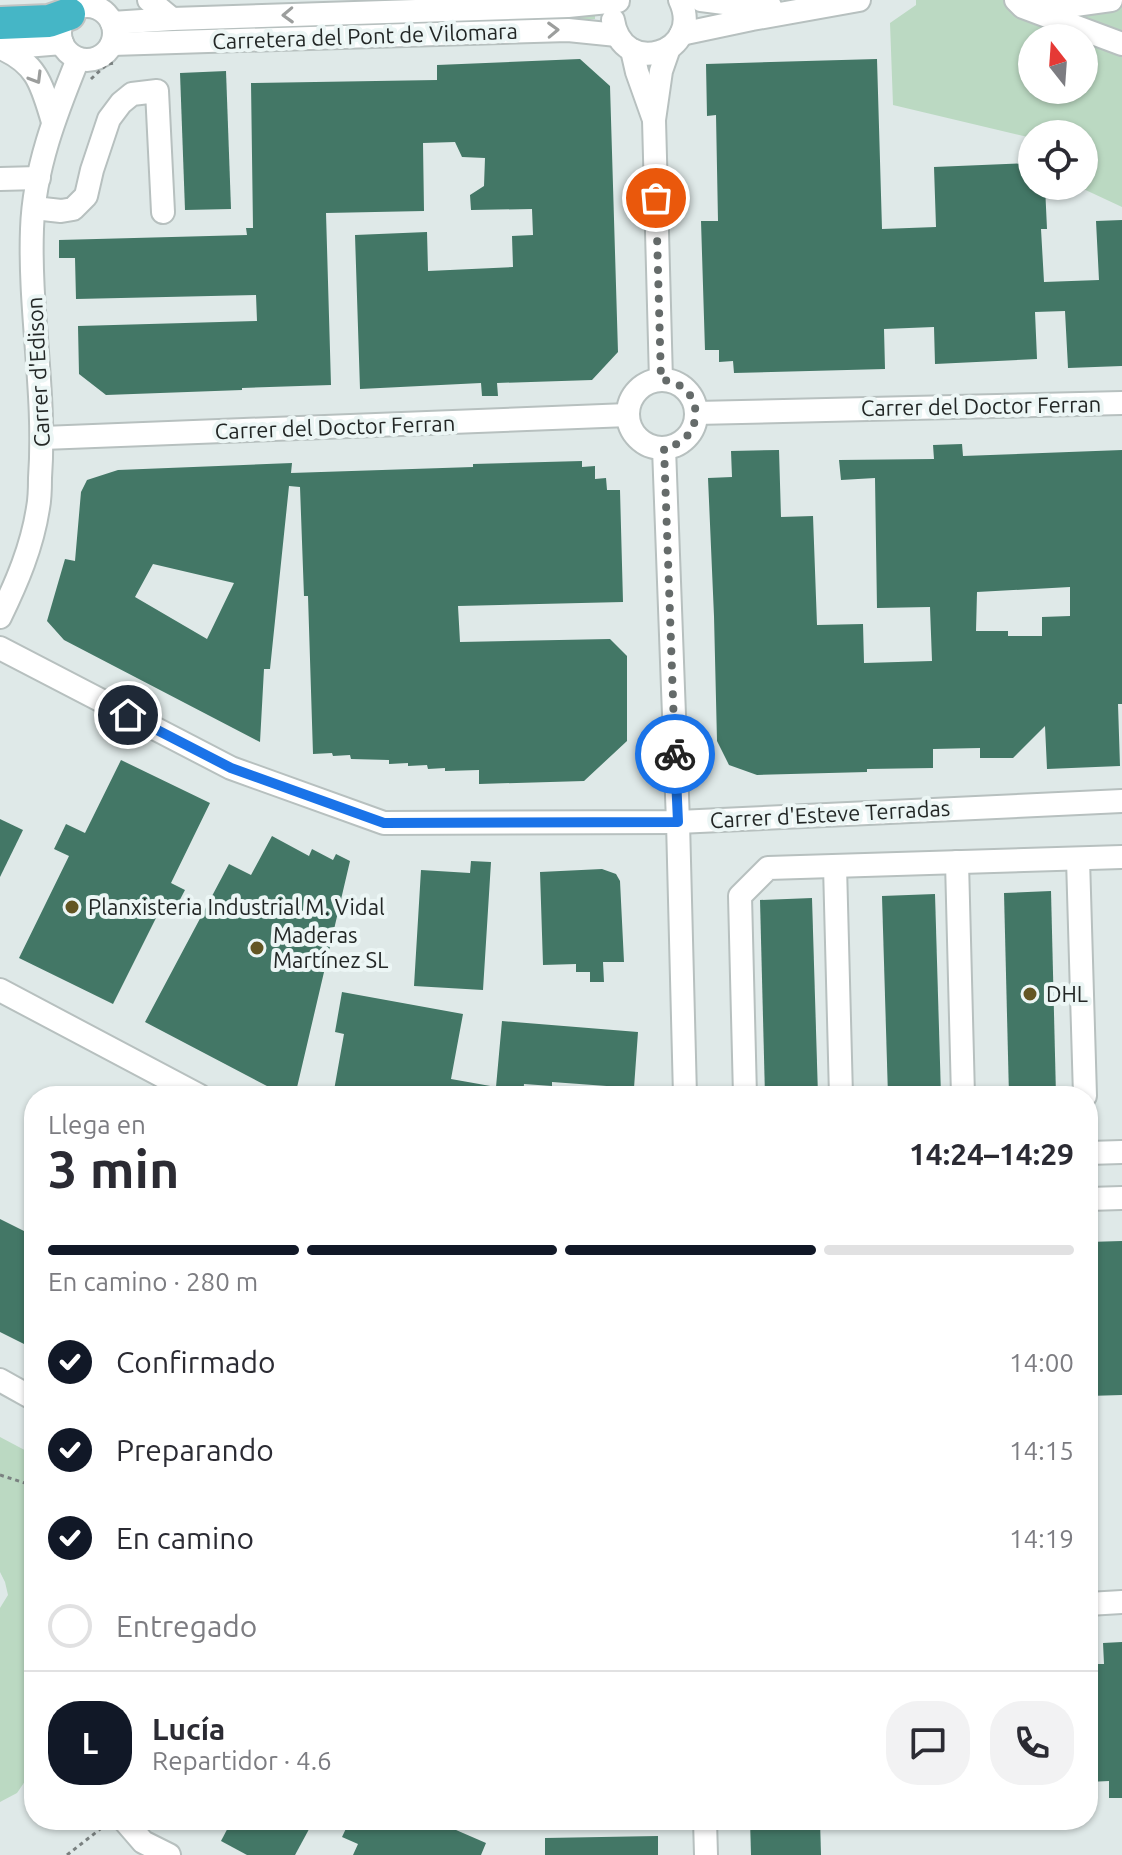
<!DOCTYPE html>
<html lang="es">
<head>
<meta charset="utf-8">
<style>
  :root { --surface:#fff; --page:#f2f2f3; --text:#2b2b33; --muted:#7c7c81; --line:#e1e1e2; --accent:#111827 }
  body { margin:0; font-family:Ubuntu,sans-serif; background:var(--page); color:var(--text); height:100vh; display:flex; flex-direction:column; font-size:30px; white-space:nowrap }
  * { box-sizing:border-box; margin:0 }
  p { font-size:26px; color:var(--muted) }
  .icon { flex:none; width:44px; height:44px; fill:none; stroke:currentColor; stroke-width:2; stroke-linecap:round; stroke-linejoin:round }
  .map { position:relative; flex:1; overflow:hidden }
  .panel { position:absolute; left:24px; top:1086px; width:1074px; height:744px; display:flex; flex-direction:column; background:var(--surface); border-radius:32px; box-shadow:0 2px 6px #0004 }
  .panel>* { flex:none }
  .needle { width:52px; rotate:343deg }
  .buttons { position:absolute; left:1018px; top:24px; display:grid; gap:16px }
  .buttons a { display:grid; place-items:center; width:80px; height:80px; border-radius:50%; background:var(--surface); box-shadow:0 2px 6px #0004; font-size:40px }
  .pin { position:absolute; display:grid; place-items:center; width:68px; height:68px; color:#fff; margin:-34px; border:4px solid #fff; border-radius:50%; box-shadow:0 2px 8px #0007 }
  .courier { position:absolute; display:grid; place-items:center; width:80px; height:80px; margin:-40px; border:6px solid #1a73e8; border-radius:50%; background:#fff; color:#222; box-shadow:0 2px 10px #0007 }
  .summary em { font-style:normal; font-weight:700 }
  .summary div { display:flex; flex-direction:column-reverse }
  .summary { display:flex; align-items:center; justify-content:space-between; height:136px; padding:0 24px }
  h1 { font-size:52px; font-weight:700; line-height:60px }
  .bar { display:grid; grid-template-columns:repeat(4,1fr); gap:12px 8px; align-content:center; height:96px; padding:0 24px }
  .bar i { height:10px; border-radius:6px; background:var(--line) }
  .bar .current { background:var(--accent) }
  .bar p { grid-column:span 4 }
  .line { display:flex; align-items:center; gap:20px; padding:0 24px; border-top:2px solid var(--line) }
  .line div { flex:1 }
  .round { display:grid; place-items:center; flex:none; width:84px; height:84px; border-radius:32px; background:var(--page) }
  ol { padding:0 24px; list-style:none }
  li { display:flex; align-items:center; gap:24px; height:88px }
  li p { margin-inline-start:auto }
  li .icon { padding:8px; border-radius:50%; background:var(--accent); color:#fff; stroke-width:4 }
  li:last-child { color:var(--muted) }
  li i { width:44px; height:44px; border:4px solid var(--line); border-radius:50% }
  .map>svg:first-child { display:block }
</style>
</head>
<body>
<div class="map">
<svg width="1122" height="1855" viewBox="0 0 1122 1855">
  <rect width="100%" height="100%" fill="#dfe9e8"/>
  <g fill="#bbd9c2" fill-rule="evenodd">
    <path d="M916,0H1122V207L1077,186H1084V134H1032V138L893,105L890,23L916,5ZM1032,38H1084V90H1032Z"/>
    <path d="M595,11V19L127,34V27Z"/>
    <path d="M0,1437L34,1455V1768L17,1793L0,1802V1608L8,1595L5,1582L0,1572Z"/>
  </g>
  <g fill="#437766" fill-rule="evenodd">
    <path d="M580,59L610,86L618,352L592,380L497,383L498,396H482L481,383L360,389L355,235L427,232L428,271L513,267L512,236L533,235L532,209L471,210L470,195L484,186L485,158L462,157L455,142L423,143L424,211L326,213L331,385L242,388V390L106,395L79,374L78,326L257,321L256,295L76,299L75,258H59V240L247,235L246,228H253L251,83L437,80V65Z"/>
    <path d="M877,59L882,229L936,227L934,167L1032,163V186H1045L1047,229H1041L1044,282L1099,280L1096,221L1122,220V366L1068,368L1065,311L1035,312L1037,359L935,364L934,327L884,329L885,369L734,373L733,361L719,362V350H705L701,221H718L716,115L707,116L706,64Z"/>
    <path d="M226,71L231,209L185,210L180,73Z"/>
    <path d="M962,444L963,456L1122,450V704H1118L1120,766L1047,769L1045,726L1013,758H980V748L933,749V768L867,769V772L757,775L729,765L717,741L714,616L708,478L732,477L731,451L779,450L781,517L813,516L817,625L863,624L864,663L932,661L930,607L877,608L875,478L841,480L839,460L934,459L933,445ZM1070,587V616L1042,617V636H1008V631H976L977,592Z"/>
    <path d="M582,461V467L595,466V479L606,478L607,490H620L623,602L458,606L460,642L610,639L627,656V741L584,781L479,784V770L445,771V768L428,769L427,765L408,766V763L389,764V760L351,759L350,755L333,756L332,753L313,754L308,596H304L300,487L289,486L270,669H264L260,742L64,640L47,621L65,559L75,561L81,492L87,480L118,470L292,463L291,473L473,467V464ZM153,564L234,583L207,639L135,597Z"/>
    <path d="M121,760L210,803L171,883L185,890L174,911L162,906L113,1004L19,958L69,856L54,849L66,824L85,833Z"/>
    <path d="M0,819L23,830L0,877Z"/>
    <path d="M272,836L309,856L312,849L333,860L336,854L350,861L295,1096H286L145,1022L229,864L251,875Z"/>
    <path d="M471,861L491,862L483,990L414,986L421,870L470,873Z"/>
    <path d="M602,869L616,874L620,881L624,962H603L604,982H590V972H576V964L543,965L540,872Z"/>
    <path d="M1051,891L1056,1096H1009L1004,893Z"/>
    <path d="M935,894L941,1096H888L882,896Z"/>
    <path d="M812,898L818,1096H765L760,900Z"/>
    <path d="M342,992L463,1014L451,1079L496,1087L502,1021L638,1032L634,1088L552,1082V1086L524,1084L523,1096H333L344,1034L335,1032Z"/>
    <path d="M0,1219L34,1236V1349L0,1332Z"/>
    <path d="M1122,1241V1395L1088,1396V1242Z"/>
    <path d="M1122,1642V1798H1109V1781L1088,1782V1664H1104L1103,1643Z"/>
    <path d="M232,1820H314L295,1855H247L221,1841Z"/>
    <path d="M350,1820H433L486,1843L481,1855H353L358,1844L342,1837Z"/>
    <path d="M750,1820H820L821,1855H751Z"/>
    <path d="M658,1836V1855H545V1838Z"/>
  </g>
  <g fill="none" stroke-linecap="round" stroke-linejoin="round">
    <defs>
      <g id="minor">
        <path d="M149,0L172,19"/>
        <path d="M701,0L748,6H770"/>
        <path d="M1016,0L1023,7L1122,44"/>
        <path d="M1033,0L1075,5L1111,0"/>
        <circle cx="87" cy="33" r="27"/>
        <path d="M613,20C622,79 705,53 680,0"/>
        <path d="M112,23L172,19L568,6L618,1"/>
        <path d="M681,34L752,19L859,0"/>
        <path d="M112,44L568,30L617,35"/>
        <path d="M1,48C38,64 42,86 53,122"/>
        <path d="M1,48L62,43"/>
        <path d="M632,50L637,72L653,117"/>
        <path d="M0,179L39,178"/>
        <path d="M34,208L61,211L73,209L86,196L92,170L109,119L121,103L132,94L157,91L163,212"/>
        <circle cx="662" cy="414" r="34"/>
        <path d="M661,380L654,120L661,71L669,48"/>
        <path d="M696,413L1122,403"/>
        <path d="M43,438L628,415"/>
        <path d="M664,448L678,822L685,1096"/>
        <path d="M0,617C17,582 32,547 38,508C40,498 40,488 40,478C46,394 29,311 32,229C34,169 56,113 78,59"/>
        <path d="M0,648L231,768L384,823L678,822L1122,801"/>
        <path d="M1078,859L1085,1096"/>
        <path d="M957,862L963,1096"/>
        <path d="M835,866L841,1096"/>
        <path d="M0,990L200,1096"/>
        <path d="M745,1096L740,896L768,868L1122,857"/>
        <path d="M1088,1153L1122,1152"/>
        <path d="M1088,1199L1122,1198"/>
        <path d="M0,1380L34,1399"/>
        <path d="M1088,1604L1122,1602"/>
        <path d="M124,1820L143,1842L169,1855"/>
        <path d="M705,1820L706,1855"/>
      </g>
      <path id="highway" d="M0,23L49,21L69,14"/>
    </defs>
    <use href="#minor" stroke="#b7c0bf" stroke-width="26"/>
    <use href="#highway" stroke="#c1c3c2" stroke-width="36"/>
    <g stroke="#7a8180" stroke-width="3" stroke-dasharray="4 4" stroke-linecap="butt">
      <path d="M91,79L107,64L114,63"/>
      <path d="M0,1475L34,1486"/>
      <path d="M67,1855L108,1823"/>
    </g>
    <use href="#minor" stroke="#fff" stroke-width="22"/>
    <use href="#highway" stroke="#45b6c6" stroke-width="32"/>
  </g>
  <defs><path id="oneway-chevron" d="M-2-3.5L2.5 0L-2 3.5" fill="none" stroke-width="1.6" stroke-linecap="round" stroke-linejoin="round" transform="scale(2)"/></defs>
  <g stroke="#9c9e9d">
    <use href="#oneway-chevron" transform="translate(288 15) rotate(178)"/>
    <use href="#oneway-chevron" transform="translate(553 30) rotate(-2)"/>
    <use href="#oneway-chevron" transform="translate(36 78) rotate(59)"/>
  </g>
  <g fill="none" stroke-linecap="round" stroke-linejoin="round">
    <path stroke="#656b6a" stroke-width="8" stroke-dasharray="0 14.4" d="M656,198L661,380C706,383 707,441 664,448L675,754"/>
    <path stroke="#1a73e8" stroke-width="10" d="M128,715L231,768L384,823L678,822L675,754"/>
  </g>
  <g fill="#635623" stroke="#ecf6f5" stroke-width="3">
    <circle cx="72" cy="907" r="8"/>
    <circle cx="257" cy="948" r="8"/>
    <circle cx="1030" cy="994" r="8"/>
  </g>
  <g text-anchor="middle" stroke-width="8" stroke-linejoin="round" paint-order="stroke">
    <g font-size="22" fill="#232726" stroke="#ecf6f5">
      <text transform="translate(365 36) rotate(-2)" y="8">Carretera del Pont de Vilomara</text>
      <text transform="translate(38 372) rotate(-93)" y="8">Carrer d'Edison</text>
      <text transform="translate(981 406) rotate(-1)" y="8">Carrer del Doctor Ferran</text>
      <text transform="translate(335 427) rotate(-2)" y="8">Carrer del Doctor Ferran</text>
      <text transform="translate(830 814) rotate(-3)" y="8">Carrer d'Esteve Terradas</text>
    </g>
    <g font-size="22" fill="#232726" stroke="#ecf6f5" text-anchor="start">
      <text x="88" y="915">Planxisteria Industrial M. Vidal</text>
      <text x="273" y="943">Maderas<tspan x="273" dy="25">Martínez SL</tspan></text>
      <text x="1046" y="1002">DHL</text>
    </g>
  </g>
</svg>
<div class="buttons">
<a><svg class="needle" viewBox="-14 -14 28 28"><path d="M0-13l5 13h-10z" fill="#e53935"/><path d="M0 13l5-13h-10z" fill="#7c7c81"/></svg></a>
<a><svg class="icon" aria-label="locate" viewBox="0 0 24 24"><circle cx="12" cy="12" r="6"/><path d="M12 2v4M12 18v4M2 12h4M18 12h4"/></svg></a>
</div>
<div class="pin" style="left:656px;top:198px;background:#ea580c"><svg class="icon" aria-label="bag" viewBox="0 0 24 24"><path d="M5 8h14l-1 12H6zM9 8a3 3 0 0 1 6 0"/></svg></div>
<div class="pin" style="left:128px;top:715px;background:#1f2937"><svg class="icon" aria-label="home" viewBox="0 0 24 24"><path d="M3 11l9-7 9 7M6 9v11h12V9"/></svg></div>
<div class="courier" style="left:675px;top:754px"><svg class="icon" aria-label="bike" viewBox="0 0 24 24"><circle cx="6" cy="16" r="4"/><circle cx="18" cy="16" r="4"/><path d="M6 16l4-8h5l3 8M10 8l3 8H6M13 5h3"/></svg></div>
<section class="panel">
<div class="summary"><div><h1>3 min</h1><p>Llega en</p></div><em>14:24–14:29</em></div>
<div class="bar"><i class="current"></i><i class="current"></i><i class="current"></i><i></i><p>En camino · 280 m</p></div>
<ol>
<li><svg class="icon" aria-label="check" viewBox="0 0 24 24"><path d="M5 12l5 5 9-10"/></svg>Confirmado<p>14:00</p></li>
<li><svg class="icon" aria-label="check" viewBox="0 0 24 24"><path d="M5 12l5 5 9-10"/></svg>Preparando<p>14:15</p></li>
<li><svg class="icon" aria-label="check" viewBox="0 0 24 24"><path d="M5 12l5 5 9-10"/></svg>En camino<p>14:19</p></li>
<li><i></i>Entregado</li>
</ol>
<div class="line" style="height:144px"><b class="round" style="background:var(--accent);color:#fff">L</b><div><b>Lucía</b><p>Repartidor · 4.6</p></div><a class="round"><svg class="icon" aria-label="chat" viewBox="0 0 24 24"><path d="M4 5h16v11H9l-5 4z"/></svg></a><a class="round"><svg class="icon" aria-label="phone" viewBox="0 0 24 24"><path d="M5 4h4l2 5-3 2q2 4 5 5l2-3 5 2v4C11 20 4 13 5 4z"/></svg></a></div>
</section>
</div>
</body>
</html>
